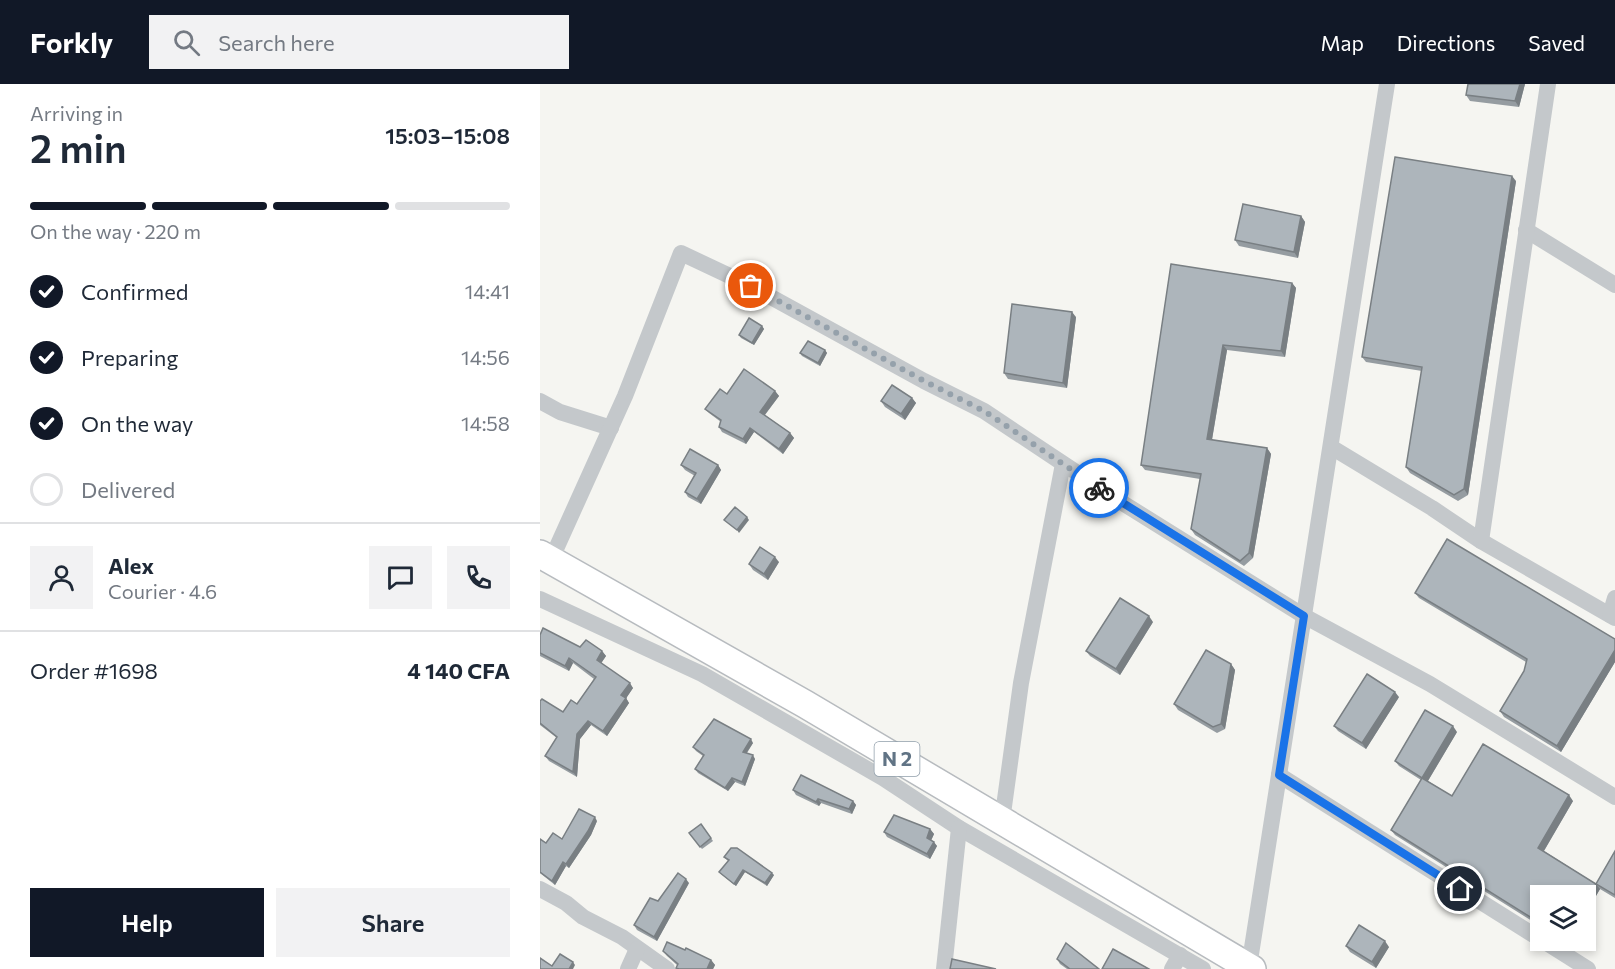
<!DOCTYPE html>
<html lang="en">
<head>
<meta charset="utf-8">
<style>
  :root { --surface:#fff; --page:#f2f2f3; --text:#1f2937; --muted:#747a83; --line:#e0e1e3; --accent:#111827 }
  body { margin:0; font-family:Commissioner,sans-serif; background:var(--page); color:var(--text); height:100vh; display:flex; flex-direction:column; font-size:22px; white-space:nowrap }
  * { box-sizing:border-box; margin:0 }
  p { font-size:20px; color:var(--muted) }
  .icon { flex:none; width:33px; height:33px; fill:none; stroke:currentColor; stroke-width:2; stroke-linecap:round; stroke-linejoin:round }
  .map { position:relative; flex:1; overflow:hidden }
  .sheet { display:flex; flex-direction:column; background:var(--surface); width:540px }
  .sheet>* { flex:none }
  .buttons { position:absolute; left:990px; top:801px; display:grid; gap:12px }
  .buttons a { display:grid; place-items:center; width:66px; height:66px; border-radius:0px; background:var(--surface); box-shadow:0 3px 9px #0003; font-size:30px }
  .pin { position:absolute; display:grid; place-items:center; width:51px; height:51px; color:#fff; margin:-26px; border:3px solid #fff; border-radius:50%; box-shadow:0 2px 6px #0007 }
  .courier { position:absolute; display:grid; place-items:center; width:60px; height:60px; margin:-30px; border:4px solid #1a73e8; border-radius:50%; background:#fff; color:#222; box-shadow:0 2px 8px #0007 }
  .overview em { font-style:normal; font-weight:600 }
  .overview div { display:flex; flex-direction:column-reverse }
  .overview { display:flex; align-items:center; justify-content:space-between; height:102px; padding:0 30px }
  h1 { font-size:39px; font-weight:600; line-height:45px }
  .bar { display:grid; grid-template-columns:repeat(4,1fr); gap:9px 6px; align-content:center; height:72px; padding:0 30px }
  .bar i { height:8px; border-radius:4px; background:var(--line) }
  .bar .selected { background:var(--accent) }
  .bar p { grid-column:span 4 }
  .line { display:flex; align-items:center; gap:15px; padding:0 30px; border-top:2px solid var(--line) }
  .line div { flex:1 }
  .round { display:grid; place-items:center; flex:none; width:63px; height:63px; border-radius:0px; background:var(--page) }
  ol { padding:0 30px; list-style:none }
  li { display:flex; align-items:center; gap:18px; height:66px }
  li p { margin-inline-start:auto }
  li .icon { padding:6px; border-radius:50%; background:var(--accent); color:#fff; stroke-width:4 }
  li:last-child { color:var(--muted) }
  li i { width:33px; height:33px; border:3px solid var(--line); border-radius:50% }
  .button { display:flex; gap:12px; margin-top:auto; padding:12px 30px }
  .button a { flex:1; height:69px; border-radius:0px; background:var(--accent); color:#fff; font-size:24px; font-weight:600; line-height:69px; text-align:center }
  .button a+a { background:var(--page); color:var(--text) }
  header { display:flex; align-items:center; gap:36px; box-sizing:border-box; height:84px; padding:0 30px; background:var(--accent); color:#fff }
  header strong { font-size:28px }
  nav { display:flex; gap:33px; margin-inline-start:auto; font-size:21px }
  .search { width:420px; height:54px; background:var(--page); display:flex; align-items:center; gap:15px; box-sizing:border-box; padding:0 21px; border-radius:0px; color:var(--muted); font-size:22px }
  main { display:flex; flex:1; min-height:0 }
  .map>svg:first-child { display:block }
</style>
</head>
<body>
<header>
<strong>Forkly</strong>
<div class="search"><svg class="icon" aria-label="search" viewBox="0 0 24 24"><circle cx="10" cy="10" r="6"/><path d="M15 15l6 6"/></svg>Search here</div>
<nav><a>Map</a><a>Directions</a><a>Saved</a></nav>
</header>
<main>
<section class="sheet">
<div class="overview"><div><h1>2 min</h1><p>Arriving in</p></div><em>15:03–15:08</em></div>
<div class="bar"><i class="selected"></i><i class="selected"></i><i class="selected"></i><i></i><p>On the way · 220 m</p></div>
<ol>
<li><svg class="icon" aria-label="check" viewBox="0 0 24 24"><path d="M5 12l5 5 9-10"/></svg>Confirmed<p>14:41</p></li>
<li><svg class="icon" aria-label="check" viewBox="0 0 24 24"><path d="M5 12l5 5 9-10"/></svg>Preparing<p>14:56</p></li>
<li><svg class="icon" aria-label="check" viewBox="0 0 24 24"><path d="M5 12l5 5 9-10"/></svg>On the way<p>14:58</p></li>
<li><i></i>Delivered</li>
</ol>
<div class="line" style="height:108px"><a class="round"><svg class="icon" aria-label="person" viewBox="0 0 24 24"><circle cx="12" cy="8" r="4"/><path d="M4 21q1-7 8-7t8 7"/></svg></a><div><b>Alex</b><p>Courier · 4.6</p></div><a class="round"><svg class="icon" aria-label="chat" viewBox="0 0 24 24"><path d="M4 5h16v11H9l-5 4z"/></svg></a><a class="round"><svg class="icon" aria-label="phone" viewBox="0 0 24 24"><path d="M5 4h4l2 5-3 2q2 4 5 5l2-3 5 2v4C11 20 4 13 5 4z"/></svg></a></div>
<div class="line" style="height:78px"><div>Order #1698</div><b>4 140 CFA</b></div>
<div class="button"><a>Help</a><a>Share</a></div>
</section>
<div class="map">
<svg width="1075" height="885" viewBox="0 0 1075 885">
  <rect width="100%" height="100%" fill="#f5f5f1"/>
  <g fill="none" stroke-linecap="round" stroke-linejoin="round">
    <defs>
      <path id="primary" d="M0,470L265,620L712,885"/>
    </defs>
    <use href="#primary" stroke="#b7bbbf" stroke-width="30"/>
    <g stroke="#c4c8cb" stroke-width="16">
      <path d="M986,146L1075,201"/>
      <path d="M0,317L20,328L71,344"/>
      <path d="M791,363L892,424L941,457L1075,534"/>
      <path d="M941,457L1008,0"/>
      <path d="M11,476L85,312L141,169L211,202L384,297L444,327L581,418L764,532L890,600L1075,713"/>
      <path d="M0,515L162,590L343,694L419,744L663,885"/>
      <path d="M1070,531L1075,514"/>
      <path d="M739,691L1000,855"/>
      <path d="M462,737L481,599L523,380"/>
      <path d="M0,805L26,819L43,833L82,853L127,885"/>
      <path d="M1002,856L1048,885"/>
      <path d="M709,883L847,0"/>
      <path d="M88,885L97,865"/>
      <path d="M404,885L419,744"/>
      <path d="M632,885L640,871"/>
    </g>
    <use href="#primary" stroke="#fff" stroke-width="27"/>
  </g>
  <g fill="#959ca1">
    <path d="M928,0H985L979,23L930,17L926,11Z"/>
    <path d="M976,97L928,411L918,417L870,389L866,383L882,287L826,278L822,273Z"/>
    <path d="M761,132L765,138L758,174L699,162L695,156Z"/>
    <path d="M631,180L752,199L756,204L745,273L687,266L672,356L727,364L731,370L713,474L704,482L655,451L651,445L660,395L605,386L601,381Z"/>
    <path d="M536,233L527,304L468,295L464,289Z"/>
    <path d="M222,242L224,245L214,261L201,254L199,251Z"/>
    <path d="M285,266L287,269L280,282L262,272L260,269Z"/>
    <path d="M235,307L239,312L225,331L250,349L254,354L243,370L214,348L206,360L182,348L179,343L181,338L169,329L165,325L187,310Z"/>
    <path d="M372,314L376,319L365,336L345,323L341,317Z"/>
    <path d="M141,381H178L181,386L161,420L148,413L145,408L155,392L145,386Z"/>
    <path d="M239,478L228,496L213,486L209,480Z"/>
    <path d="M875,509L1075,555V578L1021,668L964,633L960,627L984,587L986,578L879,514Z"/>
    <path d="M613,538L580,591L550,572L546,567Z"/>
    <path d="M0,551L40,563L62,567L66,572L61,579L93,604L86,614L89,619L67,652L51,641L40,655L37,693L9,677L5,672L17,654L0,641V617L23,628L37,620L54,595L33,579L29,587L0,572Z"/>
    <path d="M691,580L695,586L685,645L677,649L638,626L634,620Z"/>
    <path d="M859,613L826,665L798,647L794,642Z"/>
    <path d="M917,648L888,697L912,712L1033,717L1004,767L1056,800L1075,767V814L1060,805L1046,829V812H1000V842L855,751L851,746L881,696L859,682L855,677Z"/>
    <path d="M213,659L207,669L215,675L205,702L195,698L188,707L158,689L155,685L163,672L156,667L153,663Z"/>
    <path d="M253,706L313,717L316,721L312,730L281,719L279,722L256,711Z"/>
    <path d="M57,737L51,751L29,784L26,782L15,801L0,789V755L6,759L22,755Z"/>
    <path d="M161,740L173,757L162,765L149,749Z"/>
    <path d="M390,745L394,750L391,756L397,762L390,775L347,753L344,748Z"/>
    <path d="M184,773L234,791L227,802L205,788L196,802L181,790L179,788L188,777Z"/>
    <path d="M149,799L117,857L97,846L94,841L118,817Z"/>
    <path d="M806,862L849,863L836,884L810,868Z"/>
    <path d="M145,866L171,876L175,881L173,885H137L136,884L137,881L127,872L123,867Z"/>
    <path d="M517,875L559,885H527L520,880Z"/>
  </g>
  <g fill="#797f83">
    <path d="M980,0H985L979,23L975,17Z"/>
    <path d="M972,92L976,97L928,411L924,405Z"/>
    <path d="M761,132L765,138L758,174L754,168Z"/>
    <path d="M752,199L756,204L745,273L741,267Z"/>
    <path d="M532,228L536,233L527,304L523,299Z"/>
    <path d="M222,242L224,245L214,261L212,259Z"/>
    <path d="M683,261L687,266L671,361L667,355Z"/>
    <path d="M285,266L287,269L280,282L278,279Z"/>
    <path d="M235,307L239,312L223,333L220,328Z"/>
    <path d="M372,314L376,319L365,336L361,330Z"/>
    <path d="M210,344L214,348L206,360L203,355Z"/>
    <path d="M250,349L254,354L243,370L239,365Z"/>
    <path d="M727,364L731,370L713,474L709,469Z"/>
    <path d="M178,381L181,386L161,420L157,415Z"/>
    <path d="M207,433L209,436L199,449L197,446Z"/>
    <path d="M235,473L239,478L228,496L224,490Z"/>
    <path d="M609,532L613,538L580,591L576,585Z"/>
    <path d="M1075,566V578L1021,668L1017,662Z"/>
    <path d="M62,567L66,572L60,581L57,576Z"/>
    <path d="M29,574L33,579L29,587L25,582Z"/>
    <path d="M691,580L695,586L685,645L681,640Z"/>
    <path d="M90,599L93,604L85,616L81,611Z"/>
    <path d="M855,608L859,613L826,665L822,659Z"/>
    <path d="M86,614L89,619L67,652L63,647Z"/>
    <path d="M48,637L51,641L40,655L37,693L33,688L37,650Z"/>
    <path d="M913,642L917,648L886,700L882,694Z"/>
    <path d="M211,655L213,659L205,671L203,668Z"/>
    <path d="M213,671L215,675L205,702L202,698Z"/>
    <path d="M192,694L195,698L188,707L185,704Z"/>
    <path d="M1029,711L1033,717L1002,770L998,764Z"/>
    <path d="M278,715L281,719L279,722L276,718Z"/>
    <path d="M313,717L316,721L312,730L309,725Z"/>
    <path d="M55,733L57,737L51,751L29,784L26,780Z"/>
    <path d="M390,745L394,750L390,759L387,754Z"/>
    <path d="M394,758L397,762L390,775L387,770Z"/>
    <path d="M23,778L26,782L15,801L12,797Z"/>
    <path d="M203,786L205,788L196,802L194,800Z"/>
    <path d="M232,789L234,791L227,802L225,799Z"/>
    <path d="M146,795L149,799L117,857L114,853Z"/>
    <path d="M1056,800L1060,805L1046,829V817Z"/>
    <path d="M845,857L849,863L836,884L832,878Z"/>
    <path d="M171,876L175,881L173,885H167Z"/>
    <path d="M33,878L35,881L33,885H29Z"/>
  </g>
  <g fill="#adb5bb" stroke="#797f83" stroke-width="1.5">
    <path d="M928,0H980L975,17L926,11Z"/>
    <path d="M855,73L972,92L924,405L914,411L866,383L882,283L822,273Z"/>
    <path d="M703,120L761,132L754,168L695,156Z"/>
    <path d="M631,180L752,199L741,267L683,261L667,355L727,364L709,469L700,477L651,445L661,390L601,381Z"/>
    <path d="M472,220L532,228L523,299L464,289Z"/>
    <path d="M209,234L222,242L212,259L199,251Z"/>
    <path d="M268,257L285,266L278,279L260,269Z"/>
    <path d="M204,285L235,307L220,328L250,349L239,365L210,344L203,355L179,343L181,336L165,325L180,305L187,310Z"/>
    <path d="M352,301L372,314L361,330L341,317Z"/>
    <path d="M150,365L178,381L157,415L145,408L156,389L141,381Z"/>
    <path d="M195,423L207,433L197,446L184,436Z"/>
    <path d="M907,455L1075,555V566L1017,662L960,627L984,587L987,575L875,509Z"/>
    <path d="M220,463L235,473L224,490L209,480Z"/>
    <path d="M580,514L609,532L576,585L546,567Z"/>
    <path d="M3,544L40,563L46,556L62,567L57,576L90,599L81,611L86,614L63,647L48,637L37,650L33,688L5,672L17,653L0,639V617L2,615L23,628L31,616L37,620L56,593L29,574L25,582L0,569V551Z"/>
    <path d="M666,566L691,580L681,640L673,643L634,620Z"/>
    <path d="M827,590L855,608L822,659L794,642Z"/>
    <path d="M885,626L913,642L882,694L855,677Z"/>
    <path d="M174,635L211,655L203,668L213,671L202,698L192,694L185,704L155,685L164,671L153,663Z"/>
    <path d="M943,660L1029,711L998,764L1056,800L1046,817V812H1000V839L851,746L882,694L912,712Z"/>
    <path d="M261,691L313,717L309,725L278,715L276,718L253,706Z"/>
    <path d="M39,725L55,733L48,747L26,780L23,778L12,797L0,788V755L6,759L13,749L22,755Z"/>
    <path d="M354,731L390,745L387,754L394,758L387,770L344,748Z"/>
    <path d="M161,740L171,754L160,763L149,749Z"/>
    <path d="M191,764H197L232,789L225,799L203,786L194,800L179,788L189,776L184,773Z"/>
    <path d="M1075,767V811L1056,800Z"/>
    <path d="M138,789L146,795L114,853L94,841L110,814L118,817Z"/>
    <path d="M819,841L845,857L832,878L806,862Z"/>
    <path d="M127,858L145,866L146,864L171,876L167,885H139L136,884L138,880L123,867Z"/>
    <path d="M526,859L559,885H530L517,875Z"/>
    <path d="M573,865L609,885H562Z"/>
    <path d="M20,870L33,878L29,885H0V874L12,882Z"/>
    <path d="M412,875L456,885H410Z"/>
  </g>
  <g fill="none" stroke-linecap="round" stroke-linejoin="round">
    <path stroke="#95a1ab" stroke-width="6" stroke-dasharray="0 10.8" d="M211,202L384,297L444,327L559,404"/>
    <path stroke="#1a73e8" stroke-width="8" d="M559,404L764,532L739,691L920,805"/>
  </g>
  <g text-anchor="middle" stroke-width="6" stroke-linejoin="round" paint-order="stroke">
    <rect fill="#fff" stroke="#909eaa" stroke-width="1.5" x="334.5" y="658" width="45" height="34" rx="4.5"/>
    <g font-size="20" font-weight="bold" fill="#617485">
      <text x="357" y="682">N 2</text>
    </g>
  </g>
</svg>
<div class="buttons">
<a><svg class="icon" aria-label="layers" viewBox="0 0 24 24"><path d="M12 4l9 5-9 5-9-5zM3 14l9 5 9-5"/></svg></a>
</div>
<div class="pin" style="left:211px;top:202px;background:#ea580c"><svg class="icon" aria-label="bag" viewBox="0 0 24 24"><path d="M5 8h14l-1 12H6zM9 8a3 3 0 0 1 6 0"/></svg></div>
<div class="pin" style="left:920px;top:805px;background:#1f2937"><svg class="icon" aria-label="home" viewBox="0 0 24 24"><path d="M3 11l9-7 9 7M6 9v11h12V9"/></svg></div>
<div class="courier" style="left:559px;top:404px"><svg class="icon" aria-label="bike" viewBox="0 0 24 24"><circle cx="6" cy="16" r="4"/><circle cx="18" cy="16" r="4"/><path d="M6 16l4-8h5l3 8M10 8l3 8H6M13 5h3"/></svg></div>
</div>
</main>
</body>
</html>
